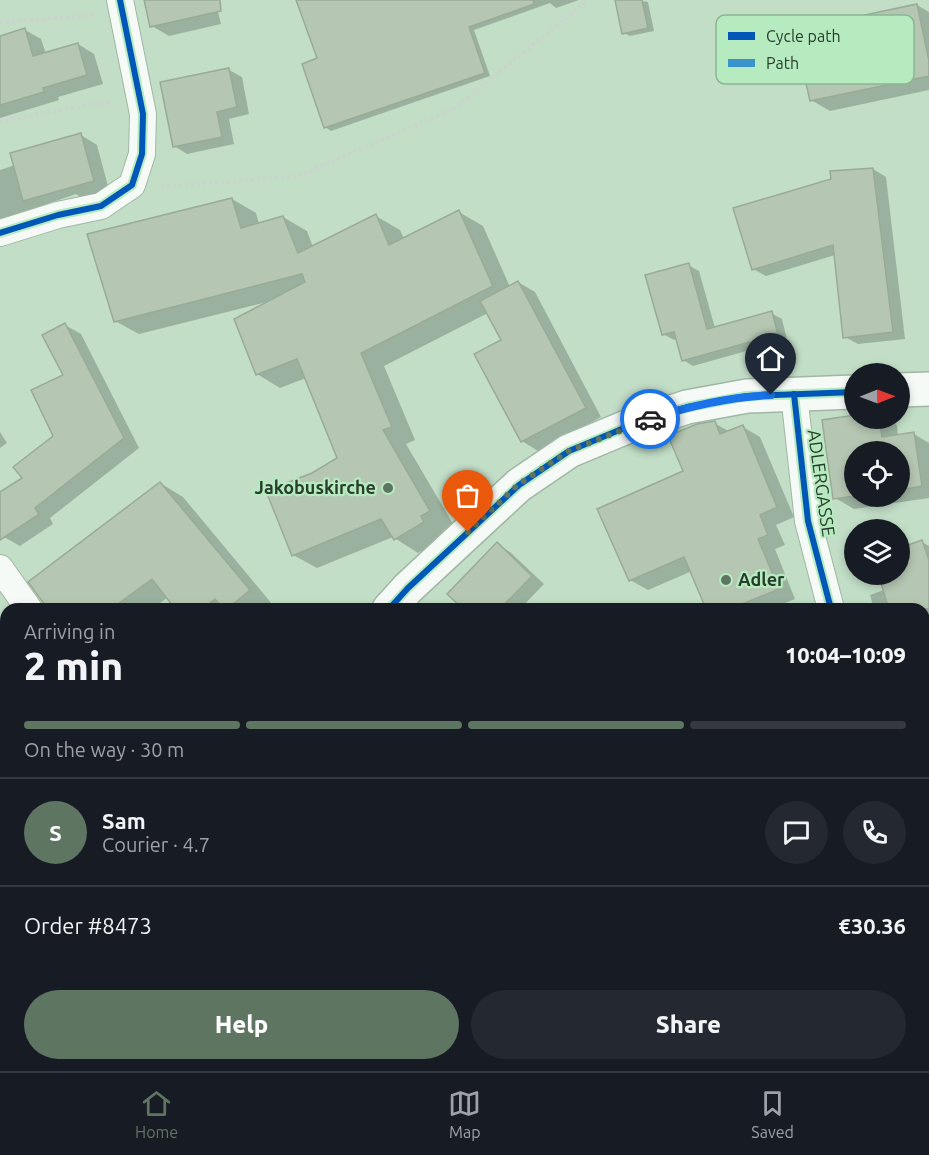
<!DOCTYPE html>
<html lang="en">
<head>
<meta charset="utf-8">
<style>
  :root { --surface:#171b24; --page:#242831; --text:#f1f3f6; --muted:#9ea1a6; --line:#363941; --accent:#5e7562 }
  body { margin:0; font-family:Ubuntu,sans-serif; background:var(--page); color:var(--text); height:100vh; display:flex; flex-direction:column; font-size:22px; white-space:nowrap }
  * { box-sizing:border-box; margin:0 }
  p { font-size:20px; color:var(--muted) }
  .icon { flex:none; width:33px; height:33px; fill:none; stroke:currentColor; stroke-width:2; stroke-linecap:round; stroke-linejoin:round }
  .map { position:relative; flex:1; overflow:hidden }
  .details { position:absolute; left:0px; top:603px; width:930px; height:468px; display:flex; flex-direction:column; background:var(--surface); border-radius:18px 18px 0 0; box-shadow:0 3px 9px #0003 }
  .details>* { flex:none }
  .needle { width:39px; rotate:89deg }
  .tools { position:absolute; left:844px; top:363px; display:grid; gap:12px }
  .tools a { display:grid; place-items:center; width:66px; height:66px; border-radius:50%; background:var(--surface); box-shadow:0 3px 9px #0003; font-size:30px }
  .pin { position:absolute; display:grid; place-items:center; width:51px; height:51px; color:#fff; margin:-62px -26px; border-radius:50% 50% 50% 0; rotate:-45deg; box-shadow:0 0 6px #0007 }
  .pin .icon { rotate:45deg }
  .courier { position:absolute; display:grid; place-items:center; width:60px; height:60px; margin:-30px; border:4px solid #1a73e8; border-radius:50%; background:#fff; color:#222; box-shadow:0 2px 8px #0007 }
  .head em { font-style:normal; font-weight:800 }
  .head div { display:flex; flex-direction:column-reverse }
  .head { display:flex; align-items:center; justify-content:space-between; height:102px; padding:0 24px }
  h1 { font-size:39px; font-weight:800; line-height:45px }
  .bar { display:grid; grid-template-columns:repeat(4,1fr); gap:9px 6px; align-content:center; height:72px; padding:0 24px }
  .bar i { height:8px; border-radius:4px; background:var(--line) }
  .bar .selected { background:var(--accent) }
  .bar p { grid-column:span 4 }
  .line { display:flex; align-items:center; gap:15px; padding:0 24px; border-top:2px solid var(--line) }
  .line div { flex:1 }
  .round { display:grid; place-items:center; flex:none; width:63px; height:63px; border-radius:32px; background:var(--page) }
  .primary-button { display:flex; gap:12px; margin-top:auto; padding:12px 24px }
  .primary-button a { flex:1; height:69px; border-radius:36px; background:var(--accent); color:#fff; font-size:24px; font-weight:800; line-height:69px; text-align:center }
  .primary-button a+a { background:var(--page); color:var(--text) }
  .dock { display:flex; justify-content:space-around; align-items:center; height:84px; border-top:2px solid var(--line); background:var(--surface); font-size:16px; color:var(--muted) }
  .dock a { display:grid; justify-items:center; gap:3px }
  .dock .selected { color:var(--accent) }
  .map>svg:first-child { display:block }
</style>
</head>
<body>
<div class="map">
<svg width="929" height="1071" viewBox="0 0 929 1071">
  <rect width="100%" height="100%" fill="#c2dec7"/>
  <g fill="#0003" fill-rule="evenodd">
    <path d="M146,0H215L221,24L169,36L152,26Z"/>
    <path d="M298,0H579L556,8L550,3L474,30L490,76L331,131L325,127L319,59Z"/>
    <path d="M635,0L648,2L654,31L630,36L624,33Z"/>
    <path d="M917,5L929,12V90L830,111L811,100Z"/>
    <path d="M25,30L41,39L46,54L78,44L94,54L103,84L58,97L59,100L0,118V38Z"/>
    <path d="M229,70L242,77L249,114L229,119L234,144L187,154L174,146Z"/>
    <path d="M81,135L97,145L109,190L82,198L76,194L0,220V170L15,165Z"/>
    <path d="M873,169L886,177L905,339L858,344L845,337L835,255L766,276L753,269Z"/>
    <path d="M232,199L256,213L259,224L283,217L307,231L313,247L376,216L400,230L404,239L459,212L483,226L510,287L518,282L535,292L601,417L538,451L522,441L503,341L488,313L384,366L415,440L406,444L453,524L444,530L447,536L418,553L393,537L317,568L293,555L339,458L306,378L280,388L257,374L271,301L139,334L115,321Z"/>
    <path d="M688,265L699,271L715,328L771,313L782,319L788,344L762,351L757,348L693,366L683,360L677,339L674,340L663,334Z"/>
    <path d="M65,325L81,334L139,448L50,518L53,524L20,546L4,537L0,530V494L24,478L55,436L65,376Z"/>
    <path d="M855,417V418H886L897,425L898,436L914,434L929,443V498L854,509L835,498ZM855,452H900V496H855Z"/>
    <path d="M714,423L730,432L743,427L760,437L794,517L776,525L785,545L775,549L795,599L771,609H707L692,571L648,590L630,580L685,472Z"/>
    <path d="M0,432L7,443L0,448Z"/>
    <path d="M160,483L183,497L272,604L266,609H177L168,597L152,609H50Z"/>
    <path d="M922,542L929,546V686L924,683V609H874L870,595L884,590L900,574V550Z"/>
    <path d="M497,544L510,552L544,584L520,609H465Z"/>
    <path d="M6,681V739L0,729V685Z"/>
    <path d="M1,857L6,860V949L0,953Z"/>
    <path d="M0,965L6,976V1065H71L75,1071H0Z"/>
    <path d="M924,1044L929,1056V1071H875L873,1065H924Z"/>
    <path d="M424,1065H437L443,1071H410Z"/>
    <path d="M488,1065H597L603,1071H489Z"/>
    <path d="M648,1065H711V1066L696,1071H650Z"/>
    <path d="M735,1065L745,1071H720Z"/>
  </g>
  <g fill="#b5c6b2" stroke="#99ab96" stroke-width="1.5">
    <path d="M144,0H220L221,11L150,27Z"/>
    <path d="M296,0H533L534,4L469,27L485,73L324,128L302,64L317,58Z"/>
    <path d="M615,0H642L648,28L622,34Z"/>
    <path d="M917,4L929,61V76L810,101L794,30Z"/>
    <path d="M25,28L33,56L78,43L87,75L43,88L44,92L0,105V36Z"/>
    <path d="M229,68L237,107L217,112L222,137L173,147L160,82Z"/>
    <path d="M81,133L94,181L23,201L10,153Z"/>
    <path d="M873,168L893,332L843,338L833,245L752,270L733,208L831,179L830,171Z"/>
    <path d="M232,198L241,228L283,216L298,253L376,214L389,245L459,210L493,286L361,353L392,427L383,430L430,511L421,516L424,522L394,540L381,519L292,556L266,491L312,473L337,458L297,359L256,375L234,319L305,282L302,274L114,322L87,234Z"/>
    <path d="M689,263L707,329L772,311L779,339L751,346L750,342L682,361L674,332L662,335L645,275Z"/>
    <path d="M518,281L586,408L521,442L474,354L501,340L480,301Z"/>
    <path d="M65,323L124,438L35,508L39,514L0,540V492L22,478L13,467L53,436L31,390L63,375L42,335Z"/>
    <path d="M855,415V418H879L882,437L914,432L922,486L900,490V452H855V496L833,499L822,420Z"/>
    <path d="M715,421L720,434L743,425L777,507L760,515L768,535L758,539L779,589L730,609H706L684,557L629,581L597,509L683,471L668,436L697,424Z"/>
    <path d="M160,482L250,590L227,609H223L215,599L202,609H175L152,579L111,609H48L28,582Z"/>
    <path d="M922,540L929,560V609H889L878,574H900V548Z"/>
    <path d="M497,542L532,576L500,609H463L447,594Z"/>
  </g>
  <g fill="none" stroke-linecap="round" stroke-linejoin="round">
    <defs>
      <g id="minor">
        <path d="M0,233L58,215L101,206L132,185L142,154L143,114L120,0"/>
        <path d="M794,394L808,521L831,609"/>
        <path d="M0,568L29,609"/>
      </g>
      <g id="tertiary">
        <path d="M900,390L929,389"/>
        <path d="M389,609L408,588L519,485L569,451L629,426L687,407L747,396L855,392"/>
        <path d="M0,951L6,947"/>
        <path d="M354,1065L355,1071"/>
      </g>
    </defs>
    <use href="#minor" stroke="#a0b7a4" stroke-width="28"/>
    <use href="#tertiary" stroke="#a0b7a4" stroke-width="36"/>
    <g stroke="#cbd4cd" stroke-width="4" stroke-dasharray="3 3" stroke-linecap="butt">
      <path d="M0,22L95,15"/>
      <path d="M0,121L111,101"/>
      <path d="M161,187L298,176L455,108L588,0"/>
      <path d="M924,860L929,858"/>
      <path d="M267,1065L270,1071"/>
    </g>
    <use href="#minor" stroke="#f6faf7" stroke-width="26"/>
    <use href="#tertiary" stroke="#f6faf7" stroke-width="33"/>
    <g stroke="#3a93cd" stroke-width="4.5" stroke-dasharray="9 4.5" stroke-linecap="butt">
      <path d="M3,949L6,952"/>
      <path d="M98,1065L103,1071"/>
      <path d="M457,1065L460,1071"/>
      <path d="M600,1065L603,1071"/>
    </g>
    <defs>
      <g id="cycleway">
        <path d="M0,233L58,215L101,206L132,185L142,154L143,114L120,0"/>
        <path d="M794,394L808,521L831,609"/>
        <path d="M389,609L408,588L519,485L569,451L629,426L687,407L747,396L855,392"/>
      </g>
    </defs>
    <use href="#cycleway" stroke="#b6eabf" stroke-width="10"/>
    <use href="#cycleway" stroke="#0057b8" stroke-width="6"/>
  </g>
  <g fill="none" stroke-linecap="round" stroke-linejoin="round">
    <path stroke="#5e7562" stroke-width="6" stroke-dasharray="0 10.8" d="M468,532L519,484L569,451L650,419"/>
    <path stroke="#1a73e8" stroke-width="8" d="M650,419C689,406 729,397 771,395"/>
  </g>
  <g fill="#5e7562" stroke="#b6eabf" stroke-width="2">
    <circle cx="388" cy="488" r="6"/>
    <circle cx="726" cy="580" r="6"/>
  </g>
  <g text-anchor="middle" stroke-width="4.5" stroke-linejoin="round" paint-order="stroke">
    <g font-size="18" fill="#283d2c" stroke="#b6eabf">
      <text transform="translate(821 483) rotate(82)" y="6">ADLERGASSE</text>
    </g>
    <g font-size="18" font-weight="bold" fill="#283d2c" stroke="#b6eabf" text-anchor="end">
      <text x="376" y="494">Jakobuskirche</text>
      <text x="738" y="586" text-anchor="start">Adler</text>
    </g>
  </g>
  <rect x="716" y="15" width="198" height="69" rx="9" fill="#b6eabf" stroke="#8bb693" stroke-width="1.5"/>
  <rect x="728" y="32" width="27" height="8" fill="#0057b8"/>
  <rect x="728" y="59" width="27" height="8" fill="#3a93cd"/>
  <g font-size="16" fill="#283d2c">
    <text x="766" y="42">Cycle path</text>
    <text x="766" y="69">Path</text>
  </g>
</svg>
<div class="tools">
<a><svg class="needle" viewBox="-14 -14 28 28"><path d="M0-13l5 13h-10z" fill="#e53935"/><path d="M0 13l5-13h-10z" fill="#9ea1a6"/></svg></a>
<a><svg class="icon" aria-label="locate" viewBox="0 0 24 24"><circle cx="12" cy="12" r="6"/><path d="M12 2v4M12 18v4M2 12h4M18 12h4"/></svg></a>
<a><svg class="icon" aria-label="layers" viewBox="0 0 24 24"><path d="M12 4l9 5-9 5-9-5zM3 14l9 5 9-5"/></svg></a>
</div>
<div class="pin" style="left:468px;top:532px;background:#ea580c"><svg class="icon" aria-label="bag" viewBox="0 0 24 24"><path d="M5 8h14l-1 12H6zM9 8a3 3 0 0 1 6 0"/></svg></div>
<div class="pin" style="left:771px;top:395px;background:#1f2937"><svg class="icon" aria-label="home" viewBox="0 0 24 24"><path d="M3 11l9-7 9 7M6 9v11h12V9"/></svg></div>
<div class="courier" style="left:650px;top:419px"><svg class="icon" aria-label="car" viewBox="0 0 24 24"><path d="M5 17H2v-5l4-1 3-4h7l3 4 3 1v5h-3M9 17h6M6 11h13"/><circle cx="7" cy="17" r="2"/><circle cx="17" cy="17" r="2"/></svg></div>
<section class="details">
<div class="head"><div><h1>2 min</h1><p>Arriving in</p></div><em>10:04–10:09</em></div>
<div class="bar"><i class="selected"></i><i class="selected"></i><i class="selected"></i><i></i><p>On the way · 30 m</p></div>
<div class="line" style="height:108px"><b class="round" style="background:var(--accent);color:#fff">S</b><div><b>Sam</b><p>Courier · 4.7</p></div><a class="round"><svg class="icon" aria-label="chat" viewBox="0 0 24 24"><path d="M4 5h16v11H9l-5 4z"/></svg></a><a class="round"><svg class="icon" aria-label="phone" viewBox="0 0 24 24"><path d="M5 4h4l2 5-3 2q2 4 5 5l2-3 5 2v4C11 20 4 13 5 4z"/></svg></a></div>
<div class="line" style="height:78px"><div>Order #8473</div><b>€30.36</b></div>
<div class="primary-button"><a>Help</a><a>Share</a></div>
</section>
</div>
<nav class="dock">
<a class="selected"><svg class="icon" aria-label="home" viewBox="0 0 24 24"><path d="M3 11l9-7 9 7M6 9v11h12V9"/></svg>Home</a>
<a><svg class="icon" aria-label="map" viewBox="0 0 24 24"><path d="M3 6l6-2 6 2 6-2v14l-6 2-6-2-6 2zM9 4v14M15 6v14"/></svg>Map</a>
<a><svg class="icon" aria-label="saved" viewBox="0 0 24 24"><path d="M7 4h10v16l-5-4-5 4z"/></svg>Saved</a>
</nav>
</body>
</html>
